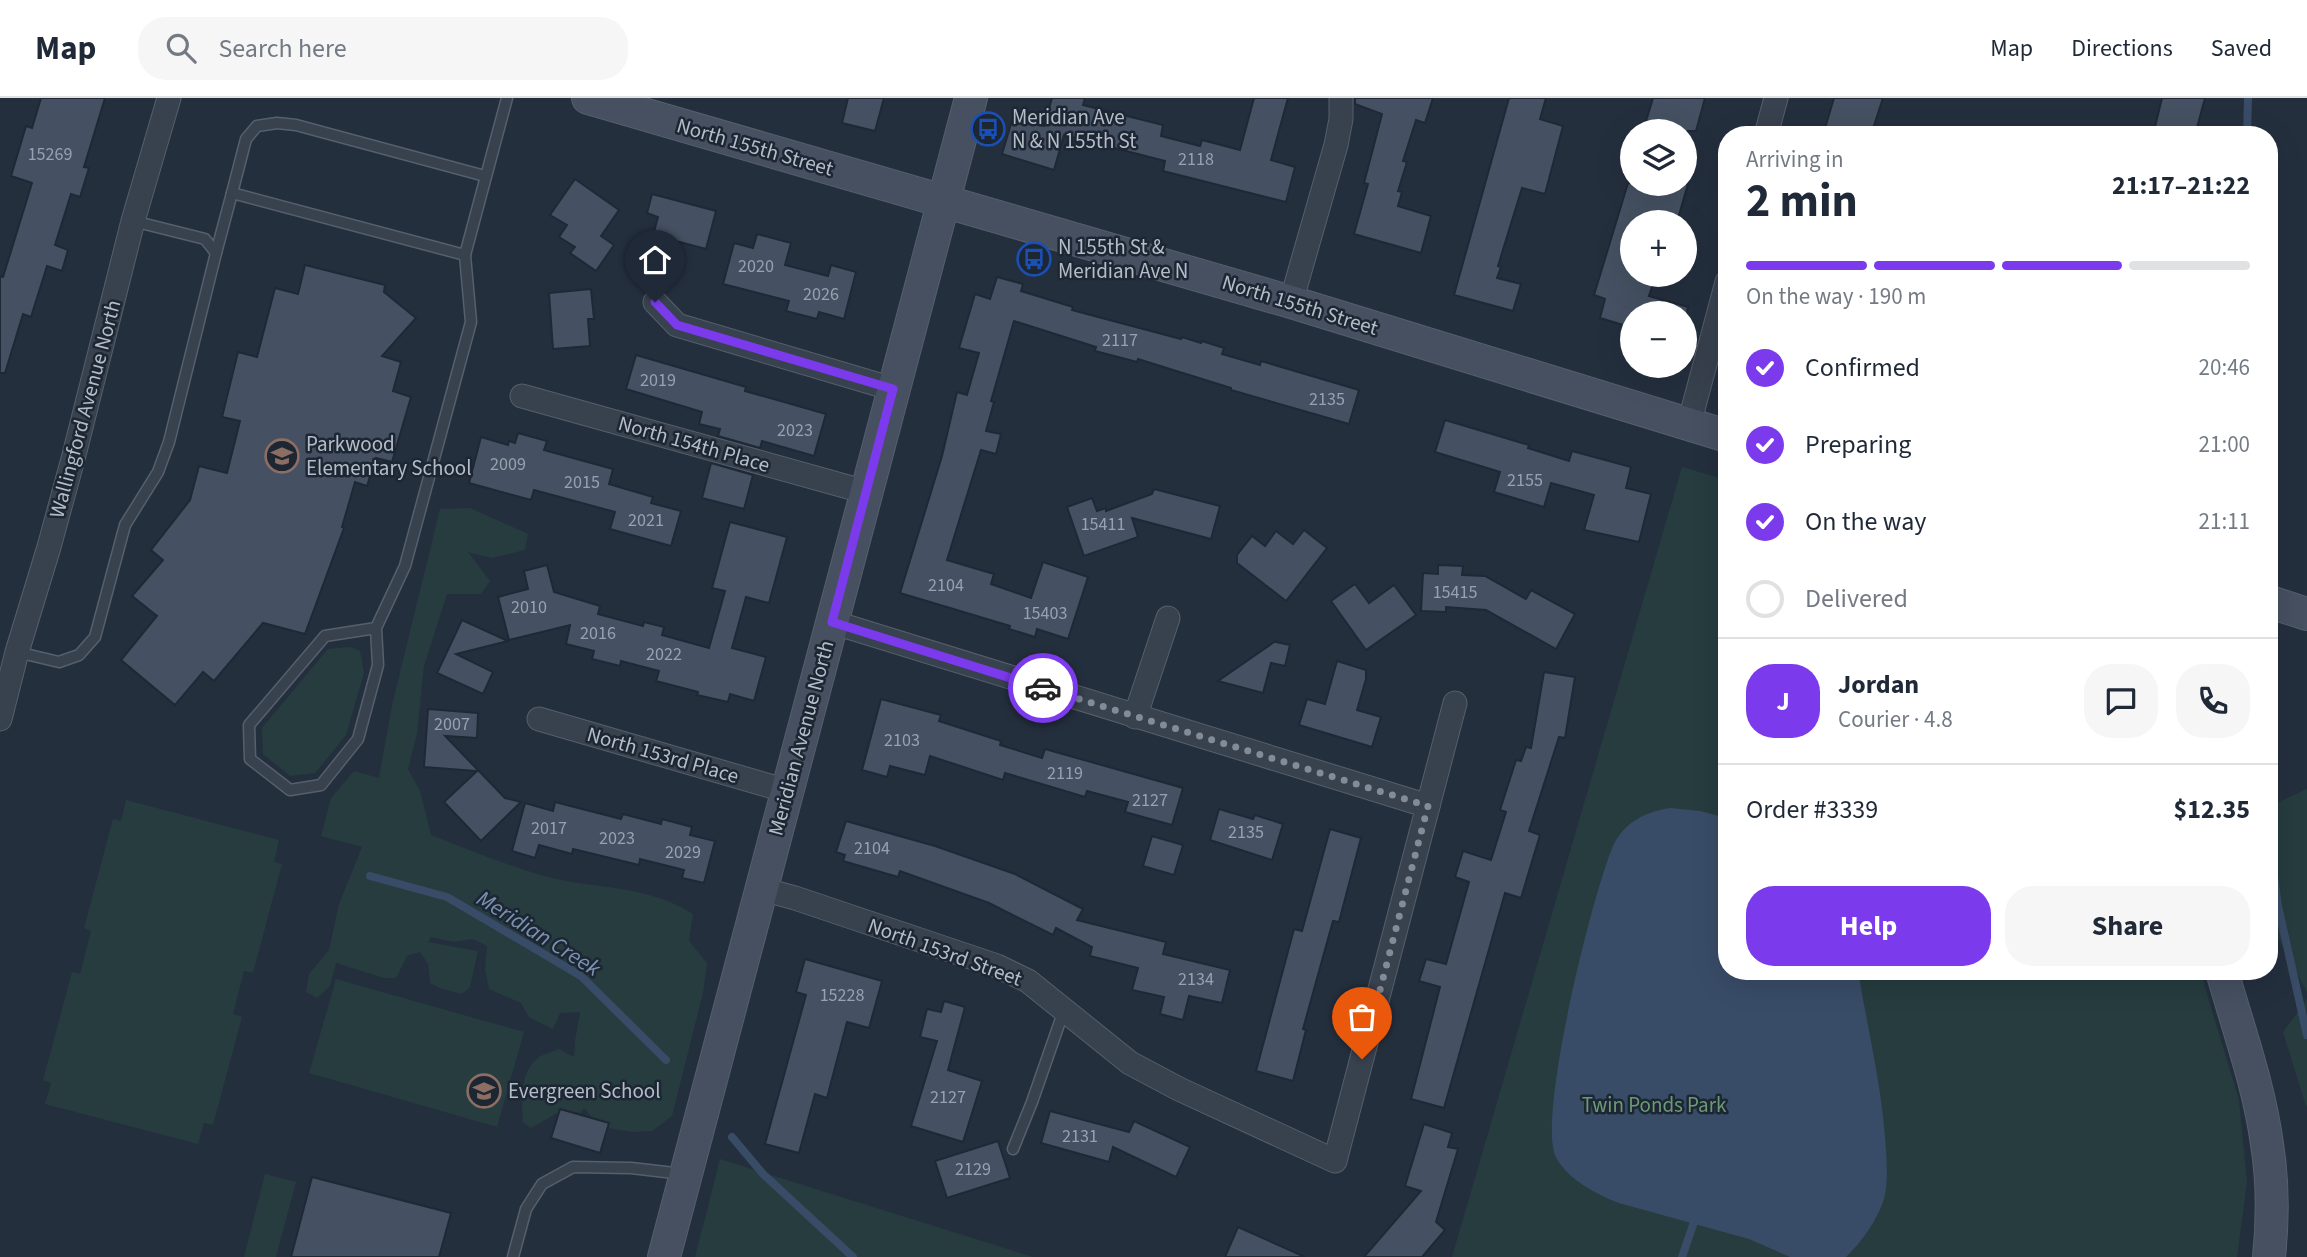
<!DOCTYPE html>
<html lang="en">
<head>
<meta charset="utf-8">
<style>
  :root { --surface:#fff; --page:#f6f6f7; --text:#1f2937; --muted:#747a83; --line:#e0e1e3; --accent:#7c3aed }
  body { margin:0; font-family:"Source Sans 3",sans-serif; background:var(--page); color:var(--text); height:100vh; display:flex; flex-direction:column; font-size:26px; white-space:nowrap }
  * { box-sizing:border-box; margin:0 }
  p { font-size:23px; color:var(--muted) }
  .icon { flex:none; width:38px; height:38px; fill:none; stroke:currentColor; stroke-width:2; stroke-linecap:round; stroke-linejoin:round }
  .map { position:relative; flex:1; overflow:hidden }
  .side { position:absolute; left:1718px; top:28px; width:560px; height:854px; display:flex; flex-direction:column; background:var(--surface); border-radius:28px; box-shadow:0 7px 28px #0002 }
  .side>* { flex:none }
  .controls { position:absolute; left:1620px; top:21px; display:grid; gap:14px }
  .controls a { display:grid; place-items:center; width:77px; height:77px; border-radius:50%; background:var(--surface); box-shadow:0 7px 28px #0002; font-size:35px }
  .pin { position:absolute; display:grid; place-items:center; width:60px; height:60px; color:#fff; margin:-72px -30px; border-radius:50% 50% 50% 0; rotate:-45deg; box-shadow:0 0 7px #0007 }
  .pin .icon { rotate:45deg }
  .courier { position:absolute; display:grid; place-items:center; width:70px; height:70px; margin:-35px; border:5px solid #7c3aed; border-radius:50%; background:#fff; color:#222; box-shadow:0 2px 9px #0007 }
  .summary em { font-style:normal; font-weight:700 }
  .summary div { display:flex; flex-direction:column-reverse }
  .summary { display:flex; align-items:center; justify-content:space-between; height:119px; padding:0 28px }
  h1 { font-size:46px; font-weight:700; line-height:52px }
  .bar { display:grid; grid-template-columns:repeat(4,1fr); gap:10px 7px; align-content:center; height:84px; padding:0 28px }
  .bar i { height:9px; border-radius:5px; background:var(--line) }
  .bar .active { background:var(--accent) }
  .bar p { grid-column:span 4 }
  .line { display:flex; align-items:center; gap:18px; padding:0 28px; border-top:2px solid var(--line) }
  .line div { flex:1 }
  .round { display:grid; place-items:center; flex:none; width:74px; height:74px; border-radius:28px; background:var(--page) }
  ol { padding:0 28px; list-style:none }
  li { display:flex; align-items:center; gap:21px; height:77px }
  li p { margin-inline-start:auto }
  li .icon { padding:7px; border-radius:50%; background:var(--accent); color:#fff; stroke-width:4 }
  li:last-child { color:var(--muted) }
  li i { width:38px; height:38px; border:4px solid var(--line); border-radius:50% }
  .primary-button { display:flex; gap:14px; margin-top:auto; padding:14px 28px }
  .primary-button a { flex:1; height:80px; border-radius:28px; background:var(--accent); color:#fff; font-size:28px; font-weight:700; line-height:80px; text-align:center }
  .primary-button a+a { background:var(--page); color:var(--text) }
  header { display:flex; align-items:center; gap:42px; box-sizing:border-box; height:98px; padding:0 35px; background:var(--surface); border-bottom:2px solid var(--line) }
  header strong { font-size:33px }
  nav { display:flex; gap:38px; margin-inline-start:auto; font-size:24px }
  .search { width:490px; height:63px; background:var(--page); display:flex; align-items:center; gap:18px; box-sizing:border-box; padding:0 24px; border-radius:28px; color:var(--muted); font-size:26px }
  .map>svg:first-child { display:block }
</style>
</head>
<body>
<header>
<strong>Map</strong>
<div class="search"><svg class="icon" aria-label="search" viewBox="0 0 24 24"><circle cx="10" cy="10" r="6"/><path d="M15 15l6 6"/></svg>Search here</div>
<nav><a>Map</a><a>Directions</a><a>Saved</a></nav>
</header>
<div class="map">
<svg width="2307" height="1159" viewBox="0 0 2307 1159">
  <rect width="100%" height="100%" fill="#242f3e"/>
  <g fill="#263c3f">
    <path d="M1682,369L1727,382V873H2200L2239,1002L2247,1084L2237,1159H1452Z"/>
    <path d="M470,410L528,436L525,452L492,460L468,454L490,483L481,496H447L424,568L417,635L408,671L420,693L431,737C470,752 508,768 548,779C599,792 646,786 693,816L689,843L707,865L703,895L672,1018L652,1033L632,1034L601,1029L584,1010L581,1015L563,1012L531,1030L523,1024C522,1004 519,975 538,960C543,956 553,954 559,951L574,959L575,943L580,914L560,915L553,931L529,919L521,905L489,891L485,872L487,848L473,841L453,844L431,839L428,844L478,853L470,889L462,896L442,891L430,885L428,866L420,854L407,858L396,880H384L336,865L330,888L317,900L306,894L309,876L329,852L339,806L362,749L321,738L331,700L354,673L379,680L392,607L440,411Z"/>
    <path d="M350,549L360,553L364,575L346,637L315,675L290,678L263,656L262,630L328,551Z"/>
    <path d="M2307,691V894L2270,825V738L2272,707Z"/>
    <path d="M126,702L279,742L274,764L282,766L253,875L244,873L233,916L242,919L213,1027L204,1025L198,1046L45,1006L51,985L43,982L72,874L80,876L91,833L84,830L113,721L121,723Z"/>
    <path d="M336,881L524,934L497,1029L309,975Z"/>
    <path d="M2307,901V1008H2306L2283,934Z"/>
    <path d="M720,1061L1033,1159H695Z"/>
    <path d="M265,1076L296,1084L276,1159H244Z"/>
  </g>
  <path fill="#394c67" d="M1670,710L1700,713L1727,720V873H1858C1868,933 1883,993 1886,1053C1887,1069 1888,1085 1884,1101C1877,1122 1862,1144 1846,1159H1790L1749,1141L1619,1105C1596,1096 1568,1082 1556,1059C1536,1022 1594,789 1614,746C1626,723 1646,714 1670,710Z"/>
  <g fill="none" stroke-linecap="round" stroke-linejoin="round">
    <g stroke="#394c67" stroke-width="8">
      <path d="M2247,37L2248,0"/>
      <path d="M2270,748L2278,808L2307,937"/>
      <path d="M370,778L447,799L581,878L666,962"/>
      <path d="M732,1039L763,1076L853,1159"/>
      <path d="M1682,1159L1696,1118"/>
    </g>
  </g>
  <g fill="#455162" stroke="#1f2835" stroke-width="2">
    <path d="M41,0H105L84,69L89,70L80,99L71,96L55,147L68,152L62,173L47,168L31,219L23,216L5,275H0V178L3,179L32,85L11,78L26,28L32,30Z"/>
    <path d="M848,0H884L875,33L842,25Z"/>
    <path d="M1052,0H1085L1083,7L1163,27L1161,38L1200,48L1202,42L1240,52L1254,0H1288L1271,62L1295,69L1286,104L1163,73L1165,63L1064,37L1054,72L1002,56L1013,19L1044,28Z"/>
    <path d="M1355,0H1433L1425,25L1416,22L1403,63L1407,64L1398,93L1402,94L1398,108L1431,118L1421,155L1354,136L1368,86L1364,85L1382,16L1355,6Z"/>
    <path d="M1509,0H1546L1540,21L1563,28L1545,96L1522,90L1498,168L1501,169L1497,180L1521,186L1513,213L1454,197Z"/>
    <path d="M1653,0H1705L1696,33H1643Z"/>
    <path d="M1834,0H1883L1871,37H1846L1825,30Z"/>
    <path d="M2162,0H2205L2195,37H2153Z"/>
    <path d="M575,81L619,112L601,138L614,147L596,173L570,155L575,149L559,139L567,127L550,117Z"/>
    <path d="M1628,85L1688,86L1677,124H1633V177H1656L1649,198L1688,209L1687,215H1633V230L1600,220L1605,201L1594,197Z"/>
    <path d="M652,96L716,113L706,151L653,137L658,119L647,115Z"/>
    <path d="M757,136L791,145L785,167L828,178L831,167L856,174L844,221L819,214L817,221L786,213L789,203L723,186L734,145L753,150Z"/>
    <path d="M305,167L385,187L384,194L416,220L382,258L401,264L393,293L411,299L392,364L376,360L367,388L355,384L342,429L344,430L305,536L263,525L214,583L203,574L175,607L121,562L157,518L132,498L163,462L151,452L190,402L199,368L227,375L240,323L222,319L238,254L257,259L275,190L298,196Z"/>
    <path d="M997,179L1023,186L1021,193L1073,209L1072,212L1181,241L1182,239L1201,245L1202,243L1224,250L1222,256L1260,267L1261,263L1359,292L1349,326L1231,292V290L1138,261L1137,264L1095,253L1096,249L1014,223L991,303L994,304L986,333L1001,336L996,356L981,352L947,462L994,476L991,486L1031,500L1043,464L1088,479L1068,541L1037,531L1035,539L1009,531L1010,528L900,495L942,358L957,294L967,297L979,255L959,250L975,196L990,201Z"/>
    <path d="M591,191L594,221H588L590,248L553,251L549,195Z"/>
    <path d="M636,257L746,289L745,293L826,316L814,358L762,343L760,350L718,338L720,331L699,326L702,314L626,291Z"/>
    <path d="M1445,322L1529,347L1528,350L1569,363L1572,353L1631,369L1626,390L1651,396L1639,444L1584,432L1594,397L1551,385L1544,409L1494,394L1500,374L1435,354Z"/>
    <path d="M518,335L547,343L544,352L613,371L609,386L653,399L651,405L681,413L671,448L610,431L615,414L534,392L531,402L469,385L481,339L508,347L509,343L515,345Z"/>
    <path d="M711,365L753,377L744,411L702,400Z"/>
    <path d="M1154,391L1220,408L1211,441L1132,420L1138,439L1084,458L1067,409L1092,400L1097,413L1106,410V413L1152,396Z"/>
    <path d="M730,424L787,439L769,505L746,499L732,550L766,559L754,603L730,596L728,604L697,597L698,594L656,583L659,573L621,563L620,568L592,561L594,553L566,546L570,527L509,542L498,499L528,491L524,473L547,467L554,494L600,508L598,516L643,528L644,524L664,529L662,537L709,550L725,493L712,490Z"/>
    <path d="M1304,432L1327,450L1286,503L1237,465V457L1252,438L1265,448L1276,433L1293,446Z"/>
    <path d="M1438,467L1463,468L1462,477L1485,478L1526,501L1531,492L1575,516L1556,551L1486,512L1446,509V514L1421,513L1423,475L1438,476Z"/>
    <path d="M1355,486L1369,505L1394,487L1416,517L1366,552L1331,503Z"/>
    <path d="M462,522L508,543L456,556L493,574L483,596L437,575Z"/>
    <path d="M1277,542L1276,544L1290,547L1285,568L1271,565L1263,595L1218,583Z"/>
    <path d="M1337,563L1366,572V581L1357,612L1381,619L1372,649L1299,627L1307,601L1325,606Z"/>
    <path d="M1544,574L1575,579L1565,640L1559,639L1529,733L1540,737L1521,800L1505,795L1444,1010L1411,1001L1440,889L1419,883L1426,861L1446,866L1469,784L1455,779L1463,753L1491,762L1506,714L1500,712L1516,662L1521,663L1526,649L1531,650Z"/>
    <path d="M881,601L941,617L939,623L1001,643L1000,647L1042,660L1045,651L1183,690L1172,727L1125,714L1128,704L1087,693L1085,699L1005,675L1003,682L930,658L925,677L890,668L887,679L862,672Z"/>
    <path d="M428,611L478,615L477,640L445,638L505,700L521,704L481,743L444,704L477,673L424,669Z"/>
    <path d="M555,704L621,721L623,716L661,726L662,721L692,729L690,737L715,743L704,785L682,780L684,772L640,761L639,767L573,751L572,756L539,747L535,760L512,753L525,705L553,713Z"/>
    <path d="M1219,711L1253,721L1255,717L1283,726L1272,762L1210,742Z"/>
    <path d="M846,723L935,748L1015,776L1083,811L1077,822L1166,844L1163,856L1230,872L1222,905L1189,898L1183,922L1160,916L1164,899L1132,892L1138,870L1090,858L1092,849L1056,830L1053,837L989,805L900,773L898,779L843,763L845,757L836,754Z"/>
    <path d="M1330,731L1361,740L1339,824L1333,823L1303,931L1306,932L1293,983L1256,973L1294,831L1302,833Z"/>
    <path d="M1152,738L1183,747L1174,777L1143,768Z"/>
    <path d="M805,861L882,883L869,930L847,924L827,1000L815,996L799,1055L765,1046L806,897L796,894Z"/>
    <path d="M944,903L965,909L948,972L982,983L963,1044L911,1028L937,943L920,939L927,911L941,914Z"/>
    <path d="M560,1011L609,1025L600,1055L551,1040Z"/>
    <path d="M1050,1013L1129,1034L1134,1023L1190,1049L1176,1079L1113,1049L1109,1064L1041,1045Z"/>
    <path d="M1424,1026L1452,1035L1448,1049L1458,1051L1436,1124L1445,1132L1422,1159H1364L1421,1093L1405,1088Z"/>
    <path d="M998,1043L1010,1080L947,1100L935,1063Z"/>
    <path d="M312,1079L451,1115L439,1159H291Z"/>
    <path d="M1238,1129L1305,1159H1225Z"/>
  </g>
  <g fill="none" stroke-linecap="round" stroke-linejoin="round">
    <defs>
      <g id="lane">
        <path d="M216,155L232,95"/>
        <path d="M465,157L232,95L246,41L257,28L277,25L296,27L485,78"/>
        <path d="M376,530L325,538L249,627L250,661L290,692L321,687L358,641L378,567L376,530L405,468L471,224L465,157L507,0"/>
        <path d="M17,554L59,564L79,557L95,539L125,427L158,374L169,344L216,155L205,141L133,123"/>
        <path d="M1013,1051L1032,1004L1064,912"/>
        <path d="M513,1159L526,1111L542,1086L573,1069L631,1070L683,1076"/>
      </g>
      <g id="street">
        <path d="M1766,37L1776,0"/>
        <path d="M655,204L677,227L893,291"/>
        <path d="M1291,204L1336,47L1341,21V0"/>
        <path d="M522,298L866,394"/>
        <path d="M1689,326L1727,184"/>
        <path d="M832,524L1428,708"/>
        <path d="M1135,619L1168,520"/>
        <path d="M0,621L17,554L49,449L73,361L133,123L169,0"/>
        <path d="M539,621L787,693"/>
        <path d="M762,791L795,800L997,868L1028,883L1130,965L1179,991L1335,1063L1455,605"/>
      </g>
      <g id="secondary">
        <path d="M588,0L1291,204L1727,338"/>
        <path d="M2270,504L2307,516"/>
        <path d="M2222,873C2238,930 2259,987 2267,1046C2273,1084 2273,1121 2269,1159"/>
        <path d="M664,1159L971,0"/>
      </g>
    </defs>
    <use href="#lane" stroke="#565f6c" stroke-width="13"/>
    <use href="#street" stroke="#565f6c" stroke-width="25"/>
    <use href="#secondary" stroke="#565f6c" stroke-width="34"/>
    <use href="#lane" stroke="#38414e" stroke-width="10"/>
    <use href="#street" stroke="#38414e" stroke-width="23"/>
    <use href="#secondary" stroke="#465061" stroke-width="32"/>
  </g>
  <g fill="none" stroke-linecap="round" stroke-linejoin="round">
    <path stroke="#828b98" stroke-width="7" stroke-dasharray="0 12.6" d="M1043,590L1428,708L1362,961"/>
    <path stroke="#7c3aed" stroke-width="9" d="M655,204L677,227L893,291L832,524L1043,590"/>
  </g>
  <defs>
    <symbol id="bus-ring" viewBox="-11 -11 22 22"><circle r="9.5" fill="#1d2633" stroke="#1a4fb4" stroke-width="1.5"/><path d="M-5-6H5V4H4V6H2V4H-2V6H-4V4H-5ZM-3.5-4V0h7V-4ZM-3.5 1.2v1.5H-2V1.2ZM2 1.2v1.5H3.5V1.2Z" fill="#1a4fb4"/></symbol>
    <symbol id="school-ring" viewBox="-11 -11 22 22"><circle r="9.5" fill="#1d2633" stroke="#8d6e63" stroke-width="1.5"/><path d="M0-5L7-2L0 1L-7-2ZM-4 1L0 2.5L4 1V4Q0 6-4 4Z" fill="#8d6e63"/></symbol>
  </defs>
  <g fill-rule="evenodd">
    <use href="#bus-ring" x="969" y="12" width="38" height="38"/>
    <use href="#bus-ring" x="1015" y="142" width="38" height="38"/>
    <use href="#school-ring" x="263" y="339" width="38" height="38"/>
    <use href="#school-ring" x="465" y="974" width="38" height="38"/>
  </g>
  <g text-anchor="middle" stroke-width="5" stroke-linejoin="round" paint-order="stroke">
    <g font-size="18" fill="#98a1af">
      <text x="50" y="62">15269</text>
      <text x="1196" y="67">2118</text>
      <text x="756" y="174">2020</text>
      <text x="821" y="202">2026</text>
      <text x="1120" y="248">2117</text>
      <text x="658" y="288">2019</text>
      <text x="1327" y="307">2135</text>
      <text x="795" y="338">2023</text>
      <text x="508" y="372">2009</text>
      <text x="1525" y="388">2155</text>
      <text x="582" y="390">2015</text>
      <text x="646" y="428">2021</text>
      <text x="1103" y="432">15411</text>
      <text x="946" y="493">2104</text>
      <text x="1455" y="500">15415</text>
      <text x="529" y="515">2010</text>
      <text x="1045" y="521">15403</text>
      <text x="598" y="541">2016</text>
      <text x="664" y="562">2022</text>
      <text x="452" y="632">2007</text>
      <text x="902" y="648">2103</text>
      <text x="1065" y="681">2119</text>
      <text x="1150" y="708">2127</text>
      <text x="549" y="736">2017</text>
      <text x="1246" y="740">2135</text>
      <text x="617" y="746">2023</text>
      <text x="872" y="756">2104</text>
      <text x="683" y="760">2029</text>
      <text x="1196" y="887">2134</text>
      <text x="842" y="903">15228</text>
      <text x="948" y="1005">2127</text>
      <text x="1080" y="1044">2131</text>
      <text x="973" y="1077">2129</text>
    </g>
    <g font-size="21" fill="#b4bcc9" stroke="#1d2633" text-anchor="start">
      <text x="1012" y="26">Meridian Ave<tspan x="1012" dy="24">N &amp; N 155th St</tspan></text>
      <text x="1058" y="156">N 155th St &amp;<tspan x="1058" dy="24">Meridian Ave N</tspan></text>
      <text x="306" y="353">Parkwood<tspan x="306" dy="24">Elementary School</tspan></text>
      <text x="508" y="1000">Evergreen School</text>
    </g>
    <g font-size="21" fill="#b4bcc9" stroke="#1d2633">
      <text transform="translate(755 49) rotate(16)" y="7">North 155th Street</text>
      <text transform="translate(1300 207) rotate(17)" y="7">North 155th Street</text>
      <text transform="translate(85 311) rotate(-75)" y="7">Wallingford Avenue North</text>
      <text transform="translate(694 346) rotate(16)" y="7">North 154th Place</text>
      <text transform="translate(801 640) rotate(-75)" y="7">Meridian Avenue North</text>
      <text transform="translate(663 657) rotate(16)" y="7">North 153rd Place</text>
      <text transform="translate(945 854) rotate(20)" y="7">North 153rd Street</text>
    </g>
    <g font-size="21" fill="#6b9a76" stroke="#1d2633">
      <text x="1654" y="1014">Twin Ponds Park</text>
    </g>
    <g font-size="23" font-style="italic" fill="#7c92b1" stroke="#1d2633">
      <text transform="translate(539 835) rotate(32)" y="8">Meridian Creek</text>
    </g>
  </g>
</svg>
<div class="controls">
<a><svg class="icon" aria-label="layers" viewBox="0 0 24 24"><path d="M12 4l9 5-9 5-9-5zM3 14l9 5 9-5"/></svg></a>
<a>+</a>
<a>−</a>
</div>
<div class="pin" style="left:1362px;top:961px;background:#ea580c"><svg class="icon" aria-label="bag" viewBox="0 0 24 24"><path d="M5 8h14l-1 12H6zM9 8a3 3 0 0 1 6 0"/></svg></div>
<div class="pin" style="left:655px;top:204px;background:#1f2937"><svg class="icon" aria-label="home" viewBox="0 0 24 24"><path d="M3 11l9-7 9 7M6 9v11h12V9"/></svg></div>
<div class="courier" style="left:1043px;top:590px"><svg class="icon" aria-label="car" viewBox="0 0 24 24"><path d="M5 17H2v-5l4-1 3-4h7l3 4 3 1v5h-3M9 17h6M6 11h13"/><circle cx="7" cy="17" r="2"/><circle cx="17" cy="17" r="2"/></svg></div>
<section class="side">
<div class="summary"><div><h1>2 min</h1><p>Arriving in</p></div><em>21:17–21:22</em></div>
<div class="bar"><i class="active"></i><i class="active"></i><i class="active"></i><i></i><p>On the way · 190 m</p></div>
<ol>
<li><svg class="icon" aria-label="check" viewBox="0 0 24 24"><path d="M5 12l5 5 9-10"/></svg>Confirmed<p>20:46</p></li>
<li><svg class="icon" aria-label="check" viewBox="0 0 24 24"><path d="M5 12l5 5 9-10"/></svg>Preparing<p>21:00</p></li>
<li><svg class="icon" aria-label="check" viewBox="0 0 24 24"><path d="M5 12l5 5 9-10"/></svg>On the way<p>21:11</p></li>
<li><i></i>Delivered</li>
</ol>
<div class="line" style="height:126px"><b class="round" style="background:var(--accent);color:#fff">J</b><div><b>Jordan</b><p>Courier · 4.8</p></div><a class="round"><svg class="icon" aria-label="chat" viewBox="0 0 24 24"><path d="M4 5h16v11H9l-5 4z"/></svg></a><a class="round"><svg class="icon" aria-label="phone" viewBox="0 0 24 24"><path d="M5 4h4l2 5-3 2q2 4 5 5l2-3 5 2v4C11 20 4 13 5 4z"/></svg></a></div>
<div class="line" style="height:91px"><div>Order #3339</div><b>$12.35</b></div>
<div class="primary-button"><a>Help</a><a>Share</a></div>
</section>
</div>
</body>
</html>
